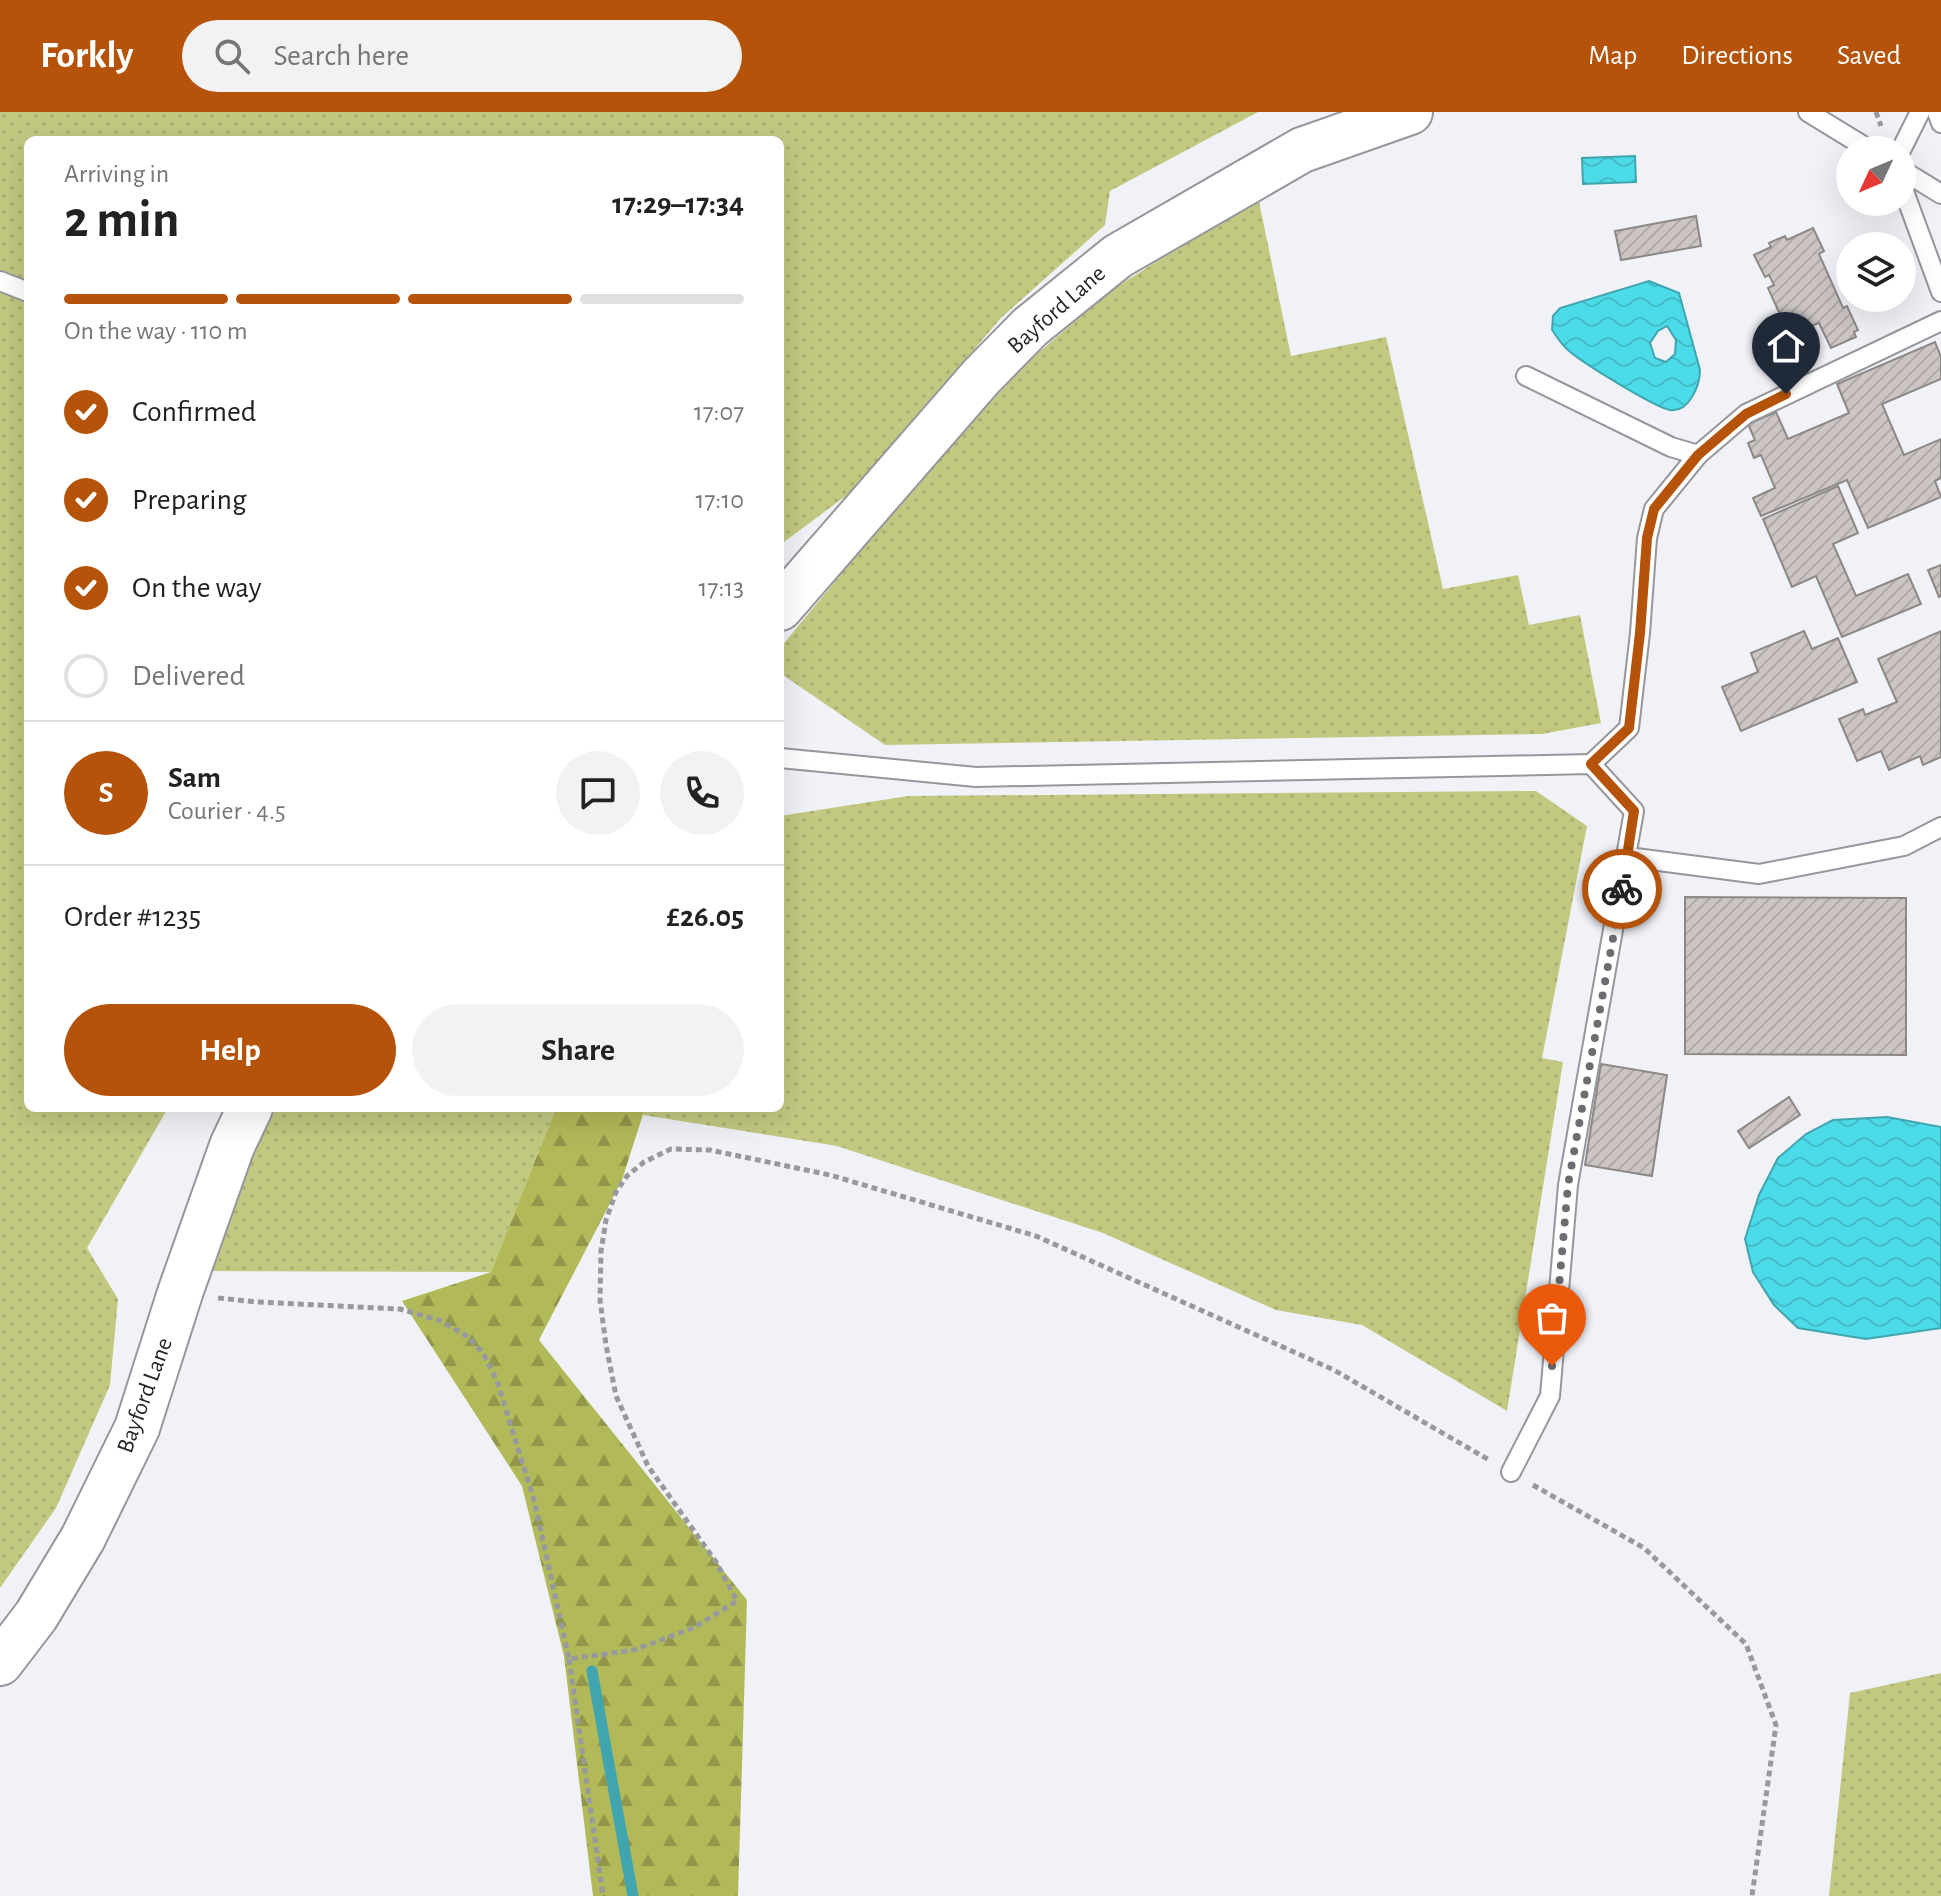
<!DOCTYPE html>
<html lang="en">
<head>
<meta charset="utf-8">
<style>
  :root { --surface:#fff; --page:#f2f2f2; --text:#222; --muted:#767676; --line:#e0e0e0; --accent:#b45309 }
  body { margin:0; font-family:"Alegreya Sans",sans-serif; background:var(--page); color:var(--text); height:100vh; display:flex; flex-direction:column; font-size:30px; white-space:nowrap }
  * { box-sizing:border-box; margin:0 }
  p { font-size:26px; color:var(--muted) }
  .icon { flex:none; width:44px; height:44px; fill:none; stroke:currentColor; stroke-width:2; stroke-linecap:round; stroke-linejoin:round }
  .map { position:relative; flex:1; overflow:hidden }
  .sheet { position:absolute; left:24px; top:24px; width:760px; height:976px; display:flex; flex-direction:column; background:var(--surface); border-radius:12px; box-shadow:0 8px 32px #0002 }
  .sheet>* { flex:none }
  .needle { width:52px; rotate:226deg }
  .buttons { position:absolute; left:1836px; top:24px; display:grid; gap:16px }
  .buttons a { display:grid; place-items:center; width:80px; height:80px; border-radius:50%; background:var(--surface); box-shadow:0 8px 32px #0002; font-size:40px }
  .pin { position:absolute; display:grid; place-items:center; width:68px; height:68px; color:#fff; margin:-82px -34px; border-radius:50% 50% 50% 0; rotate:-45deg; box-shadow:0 0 8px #0007 }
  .pin .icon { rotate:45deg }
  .courier { position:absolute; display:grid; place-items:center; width:80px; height:80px; margin:-40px; border:6px solid #b45309; border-radius:50%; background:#fff; color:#222; box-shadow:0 2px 10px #0007 }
  .head em { font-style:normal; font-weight:700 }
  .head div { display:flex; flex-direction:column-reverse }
  .head { display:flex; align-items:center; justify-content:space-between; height:136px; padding:0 40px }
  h1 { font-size:52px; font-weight:700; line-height:60px }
  .bar { display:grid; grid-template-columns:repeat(4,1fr); gap:12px 8px; align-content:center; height:96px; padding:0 40px }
  .bar i { height:10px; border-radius:6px; background:var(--line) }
  .bar .on { background:var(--accent) }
  .bar p { grid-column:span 4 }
  .line { display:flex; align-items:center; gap:20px; padding:0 40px; border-top:2px solid var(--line) }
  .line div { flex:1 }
  .round { display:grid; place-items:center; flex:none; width:84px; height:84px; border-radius:42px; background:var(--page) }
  ol { padding:0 40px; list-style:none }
  li { display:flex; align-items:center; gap:24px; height:88px }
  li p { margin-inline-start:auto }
  li .icon { padding:8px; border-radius:50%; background:var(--accent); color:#fff; stroke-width:4 }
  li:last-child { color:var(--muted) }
  li i { width:44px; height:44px; border:4px solid var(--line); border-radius:50% }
  .action { display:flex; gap:16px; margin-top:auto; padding:16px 40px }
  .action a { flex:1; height:92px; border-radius:48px; background:var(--accent); color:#fff; font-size:32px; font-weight:700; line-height:92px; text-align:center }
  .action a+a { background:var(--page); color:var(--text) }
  header { display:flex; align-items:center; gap:48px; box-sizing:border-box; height:112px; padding:0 40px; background:var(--accent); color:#fff }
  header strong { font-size:38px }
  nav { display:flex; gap:44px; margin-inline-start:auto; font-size:28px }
  .search { width:560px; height:72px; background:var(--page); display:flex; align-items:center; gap:20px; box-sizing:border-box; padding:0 28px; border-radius:44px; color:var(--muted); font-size:30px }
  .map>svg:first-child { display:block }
</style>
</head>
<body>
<header>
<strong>Forkly</strong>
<div class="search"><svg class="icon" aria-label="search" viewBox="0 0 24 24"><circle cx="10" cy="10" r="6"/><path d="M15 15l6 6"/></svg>Search here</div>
<nav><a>Map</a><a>Directions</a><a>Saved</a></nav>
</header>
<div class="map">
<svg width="1941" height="1784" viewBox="0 0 1941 1784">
  <defs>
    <pattern id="grass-dots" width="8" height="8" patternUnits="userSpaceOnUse" patternTransform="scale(2)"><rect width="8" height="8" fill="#c3c881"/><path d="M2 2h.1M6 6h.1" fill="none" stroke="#a7ac6f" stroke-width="1.8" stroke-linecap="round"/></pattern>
    <pattern id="forest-firs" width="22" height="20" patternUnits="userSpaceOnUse" patternTransform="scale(2)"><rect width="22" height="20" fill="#b2b959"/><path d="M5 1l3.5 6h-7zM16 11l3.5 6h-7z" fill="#91964a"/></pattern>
    <pattern id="water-waves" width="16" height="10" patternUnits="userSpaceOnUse" patternTransform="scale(2)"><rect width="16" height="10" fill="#4cdbe8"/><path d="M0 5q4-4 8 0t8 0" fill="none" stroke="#42bcc7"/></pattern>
    <pattern id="building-hatch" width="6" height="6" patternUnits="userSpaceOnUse" patternTransform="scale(2)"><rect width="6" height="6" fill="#ccc5c4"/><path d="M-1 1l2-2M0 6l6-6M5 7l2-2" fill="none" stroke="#afa9a8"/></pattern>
  </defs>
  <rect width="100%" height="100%" fill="#f0f2f8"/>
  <g fill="url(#grass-dots)">
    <path d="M0,0H1258L1110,79L1105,113L1001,206L855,377L780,433V28H28V996H168L87,1136L118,1187L110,1273L56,1396L0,1476Z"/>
    <path d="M1258,85L1291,244L1386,225L1443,477L1518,463L1529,513L1580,503L1601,611L1542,622L885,633L780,561V536L915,373L1027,250L1115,176Z"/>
    <path d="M1536,679L1587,714L1542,946L1563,950L1507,1299L1362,1213L1276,1198L1103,1121L837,1034L643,1003L645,996H780V704L908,684Z"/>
    <path d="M270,996H556L491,1160L209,1159L232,1079Z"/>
    <path d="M1941,1561V1784H1829L1850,1581Z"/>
  </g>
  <path fill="url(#forest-firs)" d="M556,996H645L622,1068L539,1228L747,1488L738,1784H593L564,1544L522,1374L402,1189L491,1160Z"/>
  <g fill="url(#water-waves)" stroke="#40a5ae" stroke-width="2" fill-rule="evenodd">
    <path d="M1635,44L1636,70L1583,72L1582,46Z"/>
    <path d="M1649,169L1679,181L1700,258C1700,273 1689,301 1670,298C1654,295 1581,250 1568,238C1561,232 1557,225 1552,218L1553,204L1560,196ZM1667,214L1676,228L1675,242L1666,250L1655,246L1650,231L1658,219Z"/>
    <path d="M1887,1005L1941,1015V1216L1866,1227L1798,1216L1774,1193L1753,1160L1745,1127L1759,1083L1778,1046L1806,1022L1833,1008Z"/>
  </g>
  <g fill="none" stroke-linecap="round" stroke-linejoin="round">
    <path stroke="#40a5ae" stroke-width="11" d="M592,1559L633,1784"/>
  </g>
  <g fill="url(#building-hatch)" stroke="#8d8786" stroke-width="2">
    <path d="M1696,104L1701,134L1621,148L1615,119Z"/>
    <path d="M1813,116L1824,139L1819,142L1843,196L1847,194L1858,218L1854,220L1856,225L1831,236L1819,211L1809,215L1805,207L1786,216L1768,176L1774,173L1769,163L1765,165L1754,143L1771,135L1769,131L1785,124L1787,128Z"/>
    <path d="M1935,230L1941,245V267L1882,292L1904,343L1941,327V366L1935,369L1941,385L1868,416L1847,368L1761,404L1753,386L1775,376L1761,343L1754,346L1748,331L1755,328L1748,312L1776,300L1788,327L1849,301L1837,272Z"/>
    <path d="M1838,374L1858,421L1833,432L1856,484L1908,462L1921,492L1842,525L1816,464L1792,475L1763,407Z"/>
    <path d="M1941,453V484L1939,485L1928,458Z"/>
    <path d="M1804,519L1812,537L1838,526L1857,570L1741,619L1722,575L1758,560L1751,541Z"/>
    <path d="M1941,519V645L1923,653L1920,644L1889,658L1881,639L1857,649L1839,607L1863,597L1865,603L1897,590L1878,547Z"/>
    <path d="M1685,785L1906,786V943L1685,942Z"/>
    <path d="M1601,952L1667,963L1652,1064L1585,1053Z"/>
    <path d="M1789,985L1800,1003L1749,1036L1738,1019Z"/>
  </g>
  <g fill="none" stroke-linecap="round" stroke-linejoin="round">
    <defs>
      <g id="service">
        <path d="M1808,0L1870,38"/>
        <path d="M1937,0L1941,11"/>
        <path d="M1901,38L1920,0"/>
        <path d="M1902,58L1941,82"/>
        <path d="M1902,74L1941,180"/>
        <path d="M0,169L28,180"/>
        <path d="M1526,264L1671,335L1698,343"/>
        <path d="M780,646L976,665L1591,652L1634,699L1568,1073L1550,1284L1511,1360"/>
        <path d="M1591,652L1629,616L1640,521L1647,426L1654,397L1698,343L1746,302L1941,209"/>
        <path d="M1628,745L1759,762L1904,734L1941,715"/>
      </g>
      <g id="tertiary">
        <path d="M780,496L981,265L1030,215L1118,144L1302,38L1410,0"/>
        <path d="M0,1551L36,1504L83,1426L137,1316L180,1181L232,1034L250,996"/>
      </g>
    </defs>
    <use href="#service" stroke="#96979c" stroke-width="22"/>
    <use href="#tertiary" stroke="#96979c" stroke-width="48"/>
    <g stroke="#97999d" stroke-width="5" stroke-dasharray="6 4" stroke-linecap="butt">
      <path d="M1876,0L1881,14"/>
      <path d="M218,1186L257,1190L400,1197L441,1209L468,1225L483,1241L497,1269L534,1388L569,1547L634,1538L693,1516L737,1489L716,1450L648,1354L616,1284L606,1233L600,1188L601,1139L606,1108L616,1080L627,1064L644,1050L671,1037L710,1038L830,1063L1036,1124L1334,1258L1489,1348"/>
      <path d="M1533,1373L1644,1436L1746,1532L1776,1613L1752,1784"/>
      <path d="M569,1547L603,1784"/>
    </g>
    <use href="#service" stroke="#fff" stroke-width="18"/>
    <use href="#tertiary" stroke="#fff" stroke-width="44"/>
  </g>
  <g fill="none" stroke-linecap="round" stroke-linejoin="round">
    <path stroke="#6c6d71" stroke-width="8" stroke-dasharray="0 14.4" d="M1552,1254L1568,1073L1622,777"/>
    <path stroke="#b45309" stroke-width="10" d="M1622,777L1634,699L1591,652L1629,616L1640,521L1647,426L1654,397L1698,343L1746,302L1786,282"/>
  </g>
  <g text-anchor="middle" stroke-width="7" stroke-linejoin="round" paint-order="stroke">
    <g font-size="24" fill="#252628" stroke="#fff">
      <text transform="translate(1056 197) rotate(-41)" y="8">Bayford Lane</text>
      <text transform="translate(144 1283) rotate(-70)" y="8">Bayford Lane</text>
    </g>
  </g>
</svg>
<div class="buttons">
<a><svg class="needle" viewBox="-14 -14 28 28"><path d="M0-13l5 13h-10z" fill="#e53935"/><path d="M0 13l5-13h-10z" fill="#767676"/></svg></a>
<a><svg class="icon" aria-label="layers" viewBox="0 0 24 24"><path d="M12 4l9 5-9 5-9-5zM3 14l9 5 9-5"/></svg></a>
</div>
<div class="pin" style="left:1552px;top:1254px;background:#ea580c"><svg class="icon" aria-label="bag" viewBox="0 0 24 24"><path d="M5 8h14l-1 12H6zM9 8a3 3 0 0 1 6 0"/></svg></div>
<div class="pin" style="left:1786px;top:282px;background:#1f2937"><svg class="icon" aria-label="home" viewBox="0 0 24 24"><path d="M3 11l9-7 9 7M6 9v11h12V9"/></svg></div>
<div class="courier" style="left:1622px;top:777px"><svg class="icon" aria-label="bike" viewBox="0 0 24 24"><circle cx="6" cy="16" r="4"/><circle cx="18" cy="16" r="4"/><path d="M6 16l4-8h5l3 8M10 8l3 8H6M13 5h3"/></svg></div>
<section class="sheet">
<div class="head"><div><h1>2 min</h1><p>Arriving in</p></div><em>17:29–17:34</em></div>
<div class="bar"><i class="on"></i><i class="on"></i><i class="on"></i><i></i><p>On the way · 110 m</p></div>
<ol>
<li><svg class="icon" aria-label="check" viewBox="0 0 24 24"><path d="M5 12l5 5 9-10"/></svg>Confirmed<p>17:07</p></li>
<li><svg class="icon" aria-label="check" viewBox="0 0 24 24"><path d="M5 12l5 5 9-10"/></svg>Preparing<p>17:10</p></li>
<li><svg class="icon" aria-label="check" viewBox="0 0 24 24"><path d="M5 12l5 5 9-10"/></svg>On the way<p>17:13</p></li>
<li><i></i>Delivered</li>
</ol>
<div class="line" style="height:144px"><b class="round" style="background:var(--accent);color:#fff">S</b><div><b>Sam</b><p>Courier · 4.5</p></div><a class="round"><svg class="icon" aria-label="chat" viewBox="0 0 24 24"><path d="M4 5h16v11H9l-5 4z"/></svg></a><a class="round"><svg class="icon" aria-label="phone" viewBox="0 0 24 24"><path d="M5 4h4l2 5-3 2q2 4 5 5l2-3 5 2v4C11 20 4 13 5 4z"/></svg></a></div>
<div class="line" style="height:104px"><div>Order #1235</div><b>£26.05</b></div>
<div class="action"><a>Help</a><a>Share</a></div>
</section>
</div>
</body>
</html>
